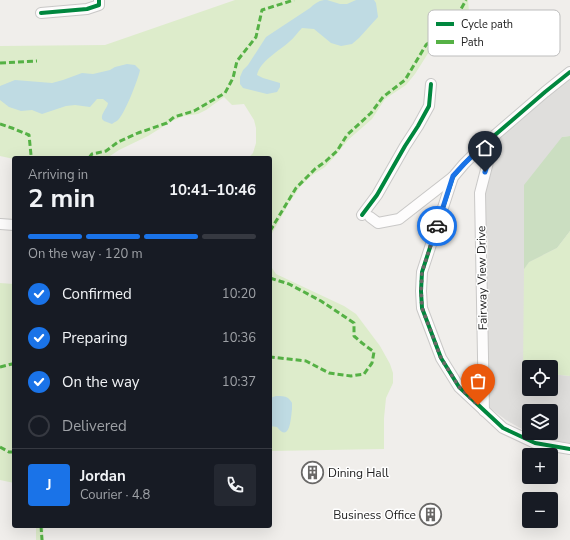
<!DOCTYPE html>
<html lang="en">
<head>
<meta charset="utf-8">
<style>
  :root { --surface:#171b24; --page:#242831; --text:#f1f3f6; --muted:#9ea1a6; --line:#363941; --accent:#1a73e8 }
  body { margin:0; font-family:"Nunito Sans",sans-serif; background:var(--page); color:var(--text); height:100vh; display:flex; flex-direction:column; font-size:15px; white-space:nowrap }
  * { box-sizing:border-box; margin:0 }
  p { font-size:13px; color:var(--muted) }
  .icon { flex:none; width:22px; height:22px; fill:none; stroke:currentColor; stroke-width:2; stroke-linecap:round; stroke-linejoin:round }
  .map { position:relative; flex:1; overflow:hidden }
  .details { position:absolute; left:12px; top:156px; width:260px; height:372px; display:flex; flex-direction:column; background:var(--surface); border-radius:4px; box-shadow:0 4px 16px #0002 }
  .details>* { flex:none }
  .buttons { position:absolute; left:522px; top:360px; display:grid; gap:8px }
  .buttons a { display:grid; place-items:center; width:36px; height:36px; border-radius:4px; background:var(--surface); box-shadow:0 4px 16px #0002; font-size:20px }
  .pin { position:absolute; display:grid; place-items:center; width:34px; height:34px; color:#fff; margin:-41px -17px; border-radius:50% 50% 50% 0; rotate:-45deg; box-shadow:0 0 4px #0007 }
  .pin .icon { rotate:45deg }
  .courier { position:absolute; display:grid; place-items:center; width:40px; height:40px; margin:-20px; border:3px solid #1a73e8; border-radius:50%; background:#fff; color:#222; box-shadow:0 1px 5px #0007 }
  .headline em { font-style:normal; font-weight:700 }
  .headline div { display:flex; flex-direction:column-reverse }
  .headline { display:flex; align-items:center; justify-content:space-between; height:68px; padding:0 16px }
  h1 { font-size:26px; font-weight:700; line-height:30px }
  .bar { display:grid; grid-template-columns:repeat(4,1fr); gap:6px 4px; align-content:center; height:48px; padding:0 16px }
  .bar i { height:5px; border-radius:3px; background:var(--line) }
  .bar .current { background:var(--accent) }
  .bar p { grid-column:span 4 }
  .line { display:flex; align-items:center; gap:10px; padding:0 16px; border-top:1px solid var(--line) }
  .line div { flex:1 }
  .round { display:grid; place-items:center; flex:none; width:42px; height:42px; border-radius:4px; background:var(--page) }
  ol { padding:0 16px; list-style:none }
  li { display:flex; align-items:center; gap:12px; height:44px }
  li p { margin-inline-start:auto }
  li .icon { padding:4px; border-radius:50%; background:var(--accent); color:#fff; stroke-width:4 }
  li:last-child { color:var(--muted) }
  li i { width:22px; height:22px; border:2px solid var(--line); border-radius:50% }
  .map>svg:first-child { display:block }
</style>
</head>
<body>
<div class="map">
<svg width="570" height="540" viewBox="0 0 570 540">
  <rect width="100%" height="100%" fill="#f0eeeb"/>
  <path fill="#dfdedc" d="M570,76V136L562,137L524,371L529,372V389H551V374L570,376V443L547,439L530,433H551V411H529V433L506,420L486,405L488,242L483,202L490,162L488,147Z"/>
  <g fill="#ddeccb">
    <path d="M235,0H468L469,12L458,24L432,47L415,74L406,85L385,99L372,119L348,140L335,156L325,167L311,176L300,187L289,203L270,237V158H248L253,153L256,143V128L254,120L244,104L232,105L224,97L206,110L198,114L184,116L172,121L148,136L119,150L107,158L14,159L0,156V46L105,45Z"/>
    <path d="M570,231V376L551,374V367H529V372L523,371L524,269L529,262L557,248Z"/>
    <path d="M270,265L276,274L344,306L356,314L380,346L390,364L393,373V383L386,398L384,418V449L270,451Z"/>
    <path d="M0,283L14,284V483L0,480Z"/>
    <path d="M36,526H44L43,534L44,540H36Z"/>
  </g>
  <path fill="#cbdec1" d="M570,136V231L557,248L529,262L524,269V185L562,137Z"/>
  <g fill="#bfdbe3">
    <path d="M324,0H327L340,4H347L356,0H374L376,3L378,17L359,38L352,44L341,46L331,43L314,29L302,28C298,32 294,38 289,42C279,51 260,61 257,75L263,78L280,83V87L277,92L267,94L243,88L240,84V77L243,70L248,65L266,37L310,8C314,4 318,1 324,0Z"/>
    <path d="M127,64L135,65L140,70C138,80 125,113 118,120C117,121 113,123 112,124L104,121L102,119C101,113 107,109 108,103L103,99H97L90,107L75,105L66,106L42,114L32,110L21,111L9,107L0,100V86L15,80L52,83L63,80L82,73L93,74L110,70L115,67Z"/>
    <path d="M276,396C280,396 285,396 288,398C289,399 292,402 292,403C292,404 292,408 292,409C291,417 290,444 277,427L270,426V398Z"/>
  </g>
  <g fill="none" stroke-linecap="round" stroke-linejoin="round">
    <defs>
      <g id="minor">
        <path d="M41,13L87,9L99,5V0"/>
        <path d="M570,72L545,92L481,147L464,164L453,177L422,272L421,291L422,308L441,358L459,387L503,428L535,443L570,449"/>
        <path d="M481,147L488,162L480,193L484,411"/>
        <path d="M362,215L377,195L405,146L418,126L429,106L431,84"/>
        <path d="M370,217L378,223L399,219L453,177"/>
        <path d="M0,224L14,225"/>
      </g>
    </defs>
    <use href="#minor" stroke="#c9c8c7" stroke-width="12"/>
    <use href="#minor" stroke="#fdfcfc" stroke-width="10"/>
    <g stroke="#55b145" stroke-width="3" stroke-dasharray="6 3" stroke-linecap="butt">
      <path d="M0,63L37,61"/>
      <path d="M0,124L12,128L29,135L31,155L33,158"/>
      <path d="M89,158L92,154L106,151L118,142L138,133L167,123L174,117L194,111L225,93L233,78L237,61L256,37L262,10L294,0"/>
      <path d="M270,231L296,188L315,169L326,161L337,151L347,135L371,113L383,97L405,80L426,45L455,20L466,0"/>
      <path d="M270,278L289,284L321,301L354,323V336L362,343L374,352L372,363L364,374L351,376L329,373L306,361L270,357"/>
      <path d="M0,367L12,364L14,365"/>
      <path d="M0,447L9,452H14"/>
      <path d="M41,526L42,540"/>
    </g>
    <defs>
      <g id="cycleway">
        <path d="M41,13L87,9L99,5V0"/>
        <path d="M570,72L545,92L481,147L464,164L453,177L422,272L421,291L422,308L441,358L459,387L503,428L535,443L570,449"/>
        <path d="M362,215L377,195L405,146L418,126L429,106L431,84"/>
      </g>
    </defs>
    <use href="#cycleway" stroke="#fff" stroke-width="6"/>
    <use href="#cycleway" stroke="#00873e" stroke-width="4"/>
  </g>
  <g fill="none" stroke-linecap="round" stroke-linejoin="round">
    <path stroke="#6a6968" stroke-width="4" stroke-dasharray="0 7.2" d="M437,226L422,272L421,291L422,308L441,358L459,387L478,405"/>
    <path stroke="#1a73e8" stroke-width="5" d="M437,226L453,176L464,164L481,147L488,162L485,172"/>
  </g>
  <defs>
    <symbol id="building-ring" viewBox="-11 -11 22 22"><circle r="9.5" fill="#fff" stroke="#6a6968" stroke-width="1.5"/><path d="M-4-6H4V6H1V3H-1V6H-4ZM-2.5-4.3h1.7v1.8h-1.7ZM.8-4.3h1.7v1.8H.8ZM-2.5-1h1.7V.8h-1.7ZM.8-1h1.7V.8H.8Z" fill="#6a6968"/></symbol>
  </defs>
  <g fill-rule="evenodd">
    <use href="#building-ring" x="300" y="460" width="25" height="25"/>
    <use href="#building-ring" x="418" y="502" width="25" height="25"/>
  </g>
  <g text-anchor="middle" stroke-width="3" stroke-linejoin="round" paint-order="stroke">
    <g font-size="12" fill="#222" stroke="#fff">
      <text transform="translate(482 278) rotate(-91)" y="4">Fairway View Drive</text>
    </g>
    <g font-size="12" fill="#222" stroke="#fff" text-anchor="start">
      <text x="328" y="477">Dining Hall</text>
      <text x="416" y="519" text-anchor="end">Business Office</text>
    </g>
  </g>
  <rect x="428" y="10" width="132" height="46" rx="6" fill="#fff" stroke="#bdbdbd" stroke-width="1"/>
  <rect x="436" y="22" width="18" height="4" fill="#00873e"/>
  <rect x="436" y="40" width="18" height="4" fill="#55b145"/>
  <g font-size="11" fill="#222">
    <text x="461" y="28">Cycle path</text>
    <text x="461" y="46">Path</text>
  </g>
</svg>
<div class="buttons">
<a><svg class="icon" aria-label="locate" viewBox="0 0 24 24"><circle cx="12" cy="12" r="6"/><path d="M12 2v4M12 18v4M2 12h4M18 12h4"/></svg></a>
<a><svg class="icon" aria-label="layers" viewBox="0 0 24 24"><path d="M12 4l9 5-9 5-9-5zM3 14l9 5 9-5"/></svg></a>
<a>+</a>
<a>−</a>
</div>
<div class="pin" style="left:478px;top:405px;background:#ea580c"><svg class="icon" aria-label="bag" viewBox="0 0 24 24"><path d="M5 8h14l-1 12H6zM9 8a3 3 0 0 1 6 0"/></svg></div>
<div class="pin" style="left:485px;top:172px;background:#1f2937"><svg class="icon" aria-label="home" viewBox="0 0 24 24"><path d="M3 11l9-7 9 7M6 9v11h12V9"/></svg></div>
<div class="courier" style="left:437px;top:226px"><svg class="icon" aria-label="car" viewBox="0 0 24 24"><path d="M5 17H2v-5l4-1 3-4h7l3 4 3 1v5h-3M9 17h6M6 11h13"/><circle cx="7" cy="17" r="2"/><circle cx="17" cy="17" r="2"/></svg></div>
<section class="details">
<div class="headline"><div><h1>2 min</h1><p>Arriving in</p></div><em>10:41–10:46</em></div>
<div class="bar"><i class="current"></i><i class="current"></i><i class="current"></i><i></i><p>On the way · 120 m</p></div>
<ol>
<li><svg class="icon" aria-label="check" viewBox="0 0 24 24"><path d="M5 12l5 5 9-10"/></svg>Confirmed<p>10:20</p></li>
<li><svg class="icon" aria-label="check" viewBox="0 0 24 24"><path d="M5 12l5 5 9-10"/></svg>Preparing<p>10:36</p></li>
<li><svg class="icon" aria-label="check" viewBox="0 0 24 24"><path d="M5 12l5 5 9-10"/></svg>On the way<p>10:37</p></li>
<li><i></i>Delivered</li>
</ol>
<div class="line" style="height:72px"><b class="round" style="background:var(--accent);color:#fff">J</b><div><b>Jordan</b><p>Courier · 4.8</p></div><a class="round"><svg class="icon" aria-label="phone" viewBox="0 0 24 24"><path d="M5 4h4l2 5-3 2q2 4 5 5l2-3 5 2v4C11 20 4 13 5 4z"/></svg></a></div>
</section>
</div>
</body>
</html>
